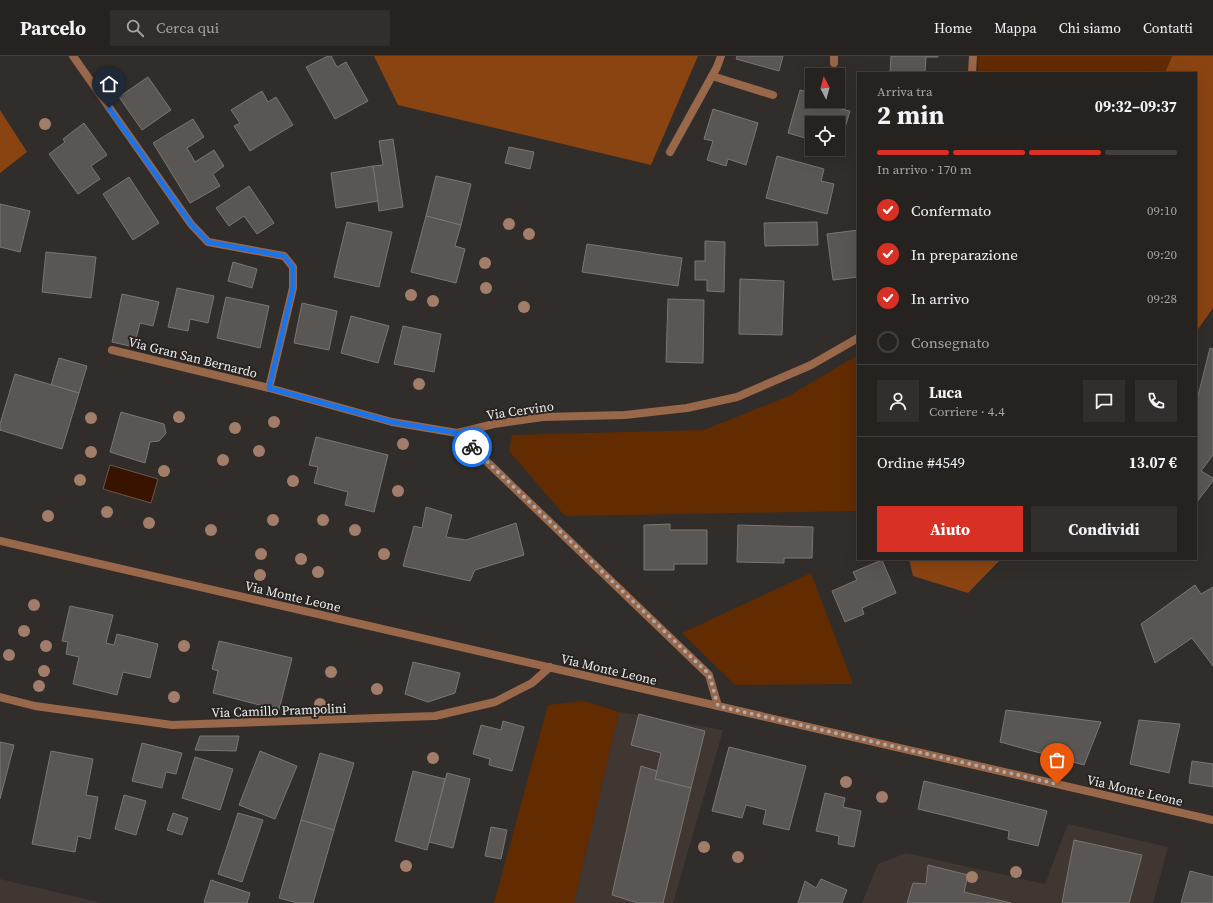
<!DOCTYPE html>
<html lang="it">
<head>
<meta charset="utf-8">
<style>
  :root { --surface:#252220; --page:#312f2d; --text:#f1f3f6; --muted:#a3a4a5; --line:#423f3e; --accent:#d93025 }
  body { margin:0; font-family:"Source Serif 4",serif; background:var(--page); color:var(--text); height:100vh; display:flex; flex-direction:column; font-size:15px; white-space:nowrap }
  * { box-sizing:border-box; margin:0 }
  p { font-size:13px; color:var(--muted) }
  .icon { flex:none; width:22px; height:22px; fill:none; stroke:currentColor; stroke-width:2; stroke-linecap:round; stroke-linejoin:round }
  .map { position:relative; flex:1; overflow:hidden }
  .sheet { position:absolute; left:857px; top:16px; width:340px; height:488px; display:flex; flex-direction:column; background:var(--surface); border-radius:0px; box-shadow:0 4px 16px #0002,0 0 0 1px var(--line) }
  .sheet>* { flex:none }
  .needle { width:26px; rotate:354deg }
  .controls { position:absolute; left:805px; top:12px; display:grid; gap:8px }
  .controls a { display:grid; place-items:center; width:40px; height:40px; border-radius:0px; background:var(--surface); box-shadow:0 4px 16px #0002,0 0 0 1px var(--line); font-size:20px }
  .pin { position:absolute; display:grid; place-items:center; width:34px; height:34px; color:#fff; margin:-41px -17px; border-radius:50% 50% 50% 0; rotate:-45deg; box-shadow:0 0 4px #0007 }
  .pin .icon { rotate:45deg }
  .courier { position:absolute; display:grid; place-items:center; width:40px; height:40px; margin:-20px; border:3px solid #1a73e8; border-radius:50%; background:#fff; color:#222; box-shadow:0 1px 5px #0007 }
  .headline em { font-style:normal; font-weight:700 }
  .headline div { display:flex; flex-direction:column-reverse }
  .headline { display:flex; align-items:center; justify-content:space-between; height:68px; padding:0 20px }
  h1 { font-size:26px; font-weight:700; line-height:30px }
  .bar { display:grid; grid-template-columns:repeat(4,1fr); gap:6px 4px; align-content:center; height:48px; padding:0 20px }
  .bar i { height:5px; border-radius:3px; background:var(--line) }
  .bar .selected { background:var(--accent) }
  .bar p { grid-column:span 4 }
  .line { display:flex; align-items:center; gap:10px; padding:0 20px; border-top:1px solid var(--line) }
  .line div { flex:1 }
  .round { display:grid; place-items:center; flex:none; width:42px; height:42px; border-radius:0px; background:var(--page) }
  ol { padding:0 20px; list-style:none }
  li { display:flex; align-items:center; gap:12px; height:44px }
  li p { margin-inline-start:auto }
  li .icon { padding:4px; border-radius:50%; background:var(--accent); color:#fff; stroke-width:4 }
  li:last-child { color:var(--muted) }
  li i { width:22px; height:22px; border:2px solid var(--line); border-radius:50% }
  .button { display:flex; gap:8px; margin-top:auto; padding:8px 20px }
  .button a { flex:1; height:46px; border-radius:0px; background:var(--accent); color:#fff; font-size:16px; font-weight:700; line-height:46px; text-align:center }
  .button a+a { background:var(--page); color:var(--text) }
  header { display:flex; align-items:center; gap:24px; box-sizing:border-box; height:56px; padding:0 20px; background:var(--surface); border-bottom:1px solid var(--line) }
  header strong { font-size:19px }
  nav { display:flex; gap:22px; margin-inline-start:auto; font-size:14px }
  .search { width:280px; height:36px; background:var(--page); display:flex; align-items:center; gap:10px; box-sizing:border-box; padding:0 14px; border-radius:0px; color:var(--muted); font-size:15px }
  .map>svg:first-child { display:block }
</style>
</head>
<body>
<header>
<strong>Parcelo</strong>
<div class="search"><svg class="icon" aria-label="search" viewBox="0 0 24 24"><circle cx="10" cy="10" r="6"/><path d="M15 15l6 6"/></svg>Cerca qui</div>
<nav><a>Home</a><a>Mappa</a><a>Chi siamo</a><a>Contatti</a></nav>
</header>
<div class="map">
<svg width="1213" height="847" viewBox="0 0 1213 847">
  <rect width="100%" height="100%" fill="#312d2b"/>
  <g fill="#413732">
    <path d="M619,656L723,674L673,847H574Z"/>
    <path d="M1068,768L1168,791L1153,847H862L878,808L906,797L1045,828Z"/>
    <path d="M0,823L102,847H0Z"/>
  </g>
  <g fill="#632b00">
    <path d="M978,0H1172L1165,17H978Z"/>
    <path d="M858,299V455L565,460L509,395L512,379L704,374L789,340Z"/>
    <path d="M811,517L853,628L735,629L682,577Z"/>
    <path d="M584,645L619,656L574,847H494L548,649Z"/>
  </g>
  <g fill="#8a4412">
    <path d="M374,0H698L651,109L398,49Z"/>
    <path d="M1172,0H1213V252L1196,276V17H1165Z"/>
    <path d="M0,54L27,96L0,117Z"/>
    <path d="M909,503H1001L968,537L913,520Z"/>
  </g>
  <path fill="#371300" stroke="#6e5547" d="M110,409L158,423L151,447L103,433Z"/>
  <g fill="#5a5654" stroke="#7a7673">
    <path d="M328,0H331L337,11L346,6L368,45L335,63L306,11Z"/>
    <path d="M737,0H783L779,15L736,3Z"/>
    <path d="M891,0H938V1H926L925,17H890Z"/>
    <path d="M148,21L171,54L142,74L119,41Z"/>
    <path d="M800,34L812,37V45H838L843,46L841,53L850,55L841,85L838,84V67H812V84L788,77Z"/>
    <path d="M262,35L268,46L276,41L293,69L250,95L234,70L240,67L231,54Z"/>
    <path d="M713,53L758,67L746,109L728,103L726,110L707,104L713,85L704,83Z"/>
    <path d="M193,63L204,81L187,92L195,106L214,94L224,110L213,118L220,130L190,147L153,87Z"/>
    <path d="M84,67L107,99L91,110L100,123L78,138L49,98L65,86L63,83Z"/>
    <path d="M393,83L403,151L379,155L373,110L383,109L379,85Z"/>
    <path d="M509,91L534,96L530,113L505,107Z"/>
    <path d="M777,100L824,113L821,125L834,128L827,158L766,142Z"/>
    <path d="M373,110L378,145L336,152L331,117Z"/>
    <path d="M436,120L471,128L461,169L426,160Z"/>
    <path d="M129,121L159,167L133,184L103,138Z"/>
    <path d="M249,130L274,167L257,178L244,160L229,170L216,152Z"/>
    <path d="M0,148L30,155L20,196L0,191Z"/>
    <path d="M426,160L461,169L455,190L465,193L456,227L411,216Z"/>
    <path d="M347,166L392,176L379,231L334,221Z"/>
    <path d="M817,166L818,189L765,190L764,167Z"/>
    <path d="M858,174V221L833,224L827,178Z"/>
    <path d="M705,185L725,186L724,236L707,235V224H695V205H705Z"/>
    <path d="M587,188L682,202L678,230L582,216Z"/>
    <path d="M46,196L96,201L91,242L42,236Z"/>
    <path d="M233,206L257,213L252,232L228,225Z"/>
    <path d="M740,223L784,225L782,279L739,278Z"/>
    <path d="M177,232L214,240L208,267L190,263L188,275L168,271Z"/>
    <path d="M122,238L159,246L153,270L140,267L134,291L112,286Z"/>
    <path d="M226,241L269,250L260,292L217,282Z"/>
    <path d="M668,243L704,244L703,307L666,306Z"/>
    <path d="M302,247L337,255L329,294L294,287Z"/>
    <path d="M351,260L389,270L378,307L341,297Z"/>
    <path d="M403,270L441,278L434,316L394,308Z"/>
    <path d="M1210,292L1213,293V399L1201,415L1213,422V425L1196,447V348Z"/>
    <path d="M59,302L87,310L79,337L51,329Z"/>
    <path d="M15,318L79,337L62,393L0,374V368Z"/>
    <path d="M121,356L164,368L166,377L159,385L150,386L145,407L110,396Z"/>
    <path d="M316,381L388,399L374,456L345,449L348,436L314,427L318,411L309,409Z"/>
    <path d="M426,451L452,459L446,481L466,484L516,467L524,499L475,514L470,525L403,510L414,470L422,472Z"/>
    <path d="M670,468V474H707V508H674V514H644V469Z"/>
    <path d="M738,469L813,471L812,502H784V507L737,506Z"/>
    <path d="M882,504L896,537L862,552L864,558L845,566L832,535L857,524L853,516Z"/>
    <path d="M1195,529L1201,538L1213,531V610L1192,582L1155,607L1141,568Z"/>
    <path d="M70,550L113,559L106,587L114,589L117,578L158,588L150,622L123,616L117,639L73,628L79,601L66,598L68,586L62,585Z"/>
    <path d="M219,585L292,602L279,654L213,637L218,615L212,613Z"/>
    <path d="M413,606L460,617L455,637L428,646L405,638Z"/>
    <path d="M1006,654L1101,666L1084,709L1000,686Z"/>
    <path d="M639,658L705,675L691,732L655,723L661,697L631,689Z"/>
    <path d="M1139,664L1180,668L1169,717L1130,708Z"/>
    <path d="M503,665L524,671L512,715L489,709L490,703L473,698L481,669L501,674Z"/>
    <path d="M200,680H239L236,695L195,694Z"/>
    <path d="M0,686L14,689L0,743Z"/>
    <path d="M142,687L182,697L176,718L166,716L162,732L132,725Z"/>
    <path d="M729,691L806,710L789,774L763,768L766,754L746,749L742,762L712,755Z"/>
    <path d="M51,695L93,703L86,739L98,741L90,783L78,780L75,796L32,788Z"/>
    <path d="M260,695L297,710L275,763L239,749Z"/>
    <path d="M320,697L354,707L334,774L301,764Z"/>
    <path d="M195,701L233,713L220,754L182,742Z"/>
    <path d="M1192,705L1213,708V731L1189,727Z"/>
    <path d="M641,710L657,715L655,723L691,732L663,847H638L612,839Z"/>
    <path d="M413,715L445,723L427,794L395,785Z"/>
    <path d="M447,717L470,723L453,792L429,786Z"/>
    <path d="M924,725L1047,755L1038,790L1008,783L1009,775L918,753Z"/>
    <path d="M825,737L845,742L843,751L861,755L854,791L838,788L839,780L816,775Z"/>
    <path d="M124,739L146,745L136,779L115,773Z"/>
    <path d="M173,757L188,762L182,779L167,774Z"/>
    <path d="M238,757L263,764L242,826L218,818Z"/>
    <path d="M301,764L334,774L313,847H297L279,842Z"/>
    <path d="M491,771L507,774L501,803L485,800Z"/>
    <path d="M1074,784L1142,799L1129,847H1062Z"/>
    <path d="M928,809L968,819L964,836L1011,847H907L913,827L926,828Z"/>
    <path d="M1190,815L1213,821V847H1181Z"/>
    <path d="M821,823L847,834L842,847H798L805,825L816,832Z"/>
    <path d="M211,824L250,837L247,847H208L204,846Z"/>
  </g>
  <g fill="none" stroke-linecap="round" stroke-linejoin="round">
    <g stroke="#99674a" stroke-width="8">
      <path d="M834,7V0"/>
      <path d="M712,20L773,39"/>
      <path d="M670,96L717,11L721,0"/>
    </g>
    <g stroke="#99674a" stroke-width="8">
      <path d="M73,0L191,168L208,186L284,200L293,211V232L269,332L392,366L457,377"/>
      <path d="M972,17L973,0"/>
      <path d="M112,294L269,332"/>
      <path d="M0,641L35,650L172,669L435,660L495,646L532,627L550,611"/>
      <path d="M718,650L709,619L457,377L494,368L543,361L625,359L687,352L737,341L811,309L858,282"/>
    </g>
    <path stroke="#99674a" stroke-width="8" d="M0,485L1213,764"/>
  </g>
  <g fill="#a27e6a">
    <circle cx="45" cy="68" r="6"/>
    <circle cx="509" cy="168" r="6"/>
    <circle cx="529" cy="178" r="6"/>
    <circle cx="485" cy="207" r="6"/>
    <circle cx="486" cy="232" r="6"/>
    <circle cx="411" cy="239" r="6"/>
    <circle cx="433" cy="245" r="6"/>
    <circle cx="524" cy="251" r="6"/>
    <circle cx="419" cy="328" r="6"/>
    <circle cx="179" cy="361" r="6"/>
    <circle cx="91" cy="362" r="6"/>
    <circle cx="274" cy="366" r="6"/>
    <circle cx="235" cy="372" r="6"/>
    <circle cx="403" cy="388" r="6"/>
    <circle cx="259" cy="395" r="6"/>
    <circle cx="91" cy="396" r="6"/>
    <circle cx="223" cy="404" r="6"/>
    <circle cx="164" cy="415" r="6"/>
    <circle cx="80" cy="424" r="6"/>
    <circle cx="293" cy="425" r="6"/>
    <circle cx="398" cy="435" r="6"/>
    <circle cx="107" cy="456" r="6"/>
    <circle cx="48" cy="460" r="6"/>
    <circle cx="273" cy="464" r="6"/>
    <circle cx="323" cy="464" r="6"/>
    <circle cx="149" cy="467" r="6"/>
    <circle cx="211" cy="474" r="6"/>
    <circle cx="355" cy="474" r="6"/>
    <circle cx="261" cy="498" r="6"/>
    <circle cx="384" cy="498" r="6"/>
    <circle cx="301" cy="503" r="6"/>
    <circle cx="318" cy="516" r="6"/>
    <circle cx="260" cy="519" r="6"/>
    <circle cx="34" cy="549" r="6"/>
    <circle cx="24" cy="575" r="6"/>
    <circle cx="46" cy="590" r="6"/>
    <circle cx="184" cy="590" r="6"/>
    <circle cx="9" cy="599" r="6"/>
    <circle cx="44" cy="615" r="6"/>
    <circle cx="331" cy="616" r="6"/>
    <circle cx="39" cy="630" r="6"/>
    <circle cx="377" cy="633" r="6"/>
    <circle cx="174" cy="641" r="6"/>
    <circle cx="320" cy="648" r="6"/>
    <circle cx="433" cy="702" r="6"/>
    <circle cx="846" cy="726" r="6"/>
    <circle cx="882" cy="741" r="6"/>
    <circle cx="704" cy="791" r="6"/>
    <circle cx="738" cy="801" r="6"/>
    <circle cx="406" cy="810" r="6"/>
    <circle cx="1016" cy="816" r="6"/>
    <circle cx="972" cy="821" r="6"/>
  </g>
  <g fill="none" stroke-linecap="round" stroke-linejoin="round">
    <path stroke="#adaaa9" stroke-width="4" stroke-dasharray="0 7.2" d="M472,391L709,618L718,650L1057,728"/>
    <path stroke="#1a73e8" stroke-width="5" d="M109,52L191,168L208,186L284,200L293,211V232L269,332L392,366L457,377L472,391"/>
  </g>
  <g text-anchor="middle" stroke-width="4" stroke-linejoin="round" paint-order="stroke">
    <g font-size="13" fill="#f0eeed" stroke="#272422">
      <text transform="translate(193 301) rotate(14)" y="5">Via Gran San Bernardo</text>
      <text transform="translate(520 354) rotate(-8)" y="5">Via Cervino</text>
      <text transform="translate(293 540) rotate(13)" y="5">Via Monte Leone</text>
      <text transform="translate(609 613) rotate(13)" y="5">Via Monte Leone</text>
      <text transform="translate(279 654) rotate(-2)" y="5">Via Camillo Prampolini</text>
      <text transform="translate(1135 734) rotate(13)" y="5">Via Monte Leone</text>
    </g>
  </g>
</svg>
<div class="controls">
<a><svg class="needle" viewBox="-14 -14 28 28"><path d="M0-13l5 13h-10z" fill="#e53935"/><path d="M0 13l5-13h-10z" fill="#a3a4a5"/></svg></a>
<a><svg class="icon" aria-label="locate" viewBox="0 0 24 24"><circle cx="12" cy="12" r="6"/><path d="M12 2v4M12 18v4M2 12h4M18 12h4"/></svg></a>
</div>
<div class="pin" style="left:1057px;top:728px;background:#ea580c"><svg class="icon" aria-label="bag" viewBox="0 0 24 24"><path d="M5 8h14l-1 12H6zM9 8a3 3 0 0 1 6 0"/></svg></div>
<div class="pin" style="left:109px;top:52px;background:#1f2937"><svg class="icon" aria-label="home" viewBox="0 0 24 24"><path d="M3 11l9-7 9 7M6 9v11h12V9"/></svg></div>
<div class="courier" style="left:472px;top:391px"><svg class="icon" aria-label="bike" viewBox="0 0 24 24"><circle cx="6" cy="16" r="4"/><circle cx="18" cy="16" r="4"/><path d="M6 16l4-8h5l3 8M10 8l3 8H6M13 5h3"/></svg></div>
<section class="sheet">
<div class="headline"><div><h1>2 min</h1><p>Arriva tra</p></div><em>09:32–09:37</em></div>
<div class="bar"><i class="selected"></i><i class="selected"></i><i class="selected"></i><i></i><p>In arrivo · 170 m</p></div>
<ol>
<li><svg class="icon" aria-label="check" viewBox="0 0 24 24"><path d="M5 12l5 5 9-10"/></svg>Confermato<p>09:10</p></li>
<li><svg class="icon" aria-label="check" viewBox="0 0 24 24"><path d="M5 12l5 5 9-10"/></svg>In preparazione<p>09:20</p></li>
<li><svg class="icon" aria-label="check" viewBox="0 0 24 24"><path d="M5 12l5 5 9-10"/></svg>In arrivo<p>09:28</p></li>
<li><i></i>Consegnato</li>
</ol>
<div class="line" style="height:72px"><a class="round"><svg class="icon" aria-label="person" viewBox="0 0 24 24"><circle cx="12" cy="8" r="4"/><path d="M4 21q1-7 8-7t8 7"/></svg></a><div><b>Luca</b><p>Corriere · 4.4</p></div><a class="round"><svg class="icon" aria-label="chat" viewBox="0 0 24 24"><path d="M4 5h16v11H9l-5 4z"/></svg></a><a class="round"><svg class="icon" aria-label="phone" viewBox="0 0 24 24"><path d="M5 4h4l2 5-3 2q2 4 5 5l2-3 5 2v4C11 20 4 13 5 4z"/></svg></a></div>
<div class="line" style="height:52px"><div>Ordine #4549</div><b>13.07 €</b></div>
<div class="button"><a>Aiuto</a><a>Condividi</a></div>
</section>
</div>
</body>
</html>
